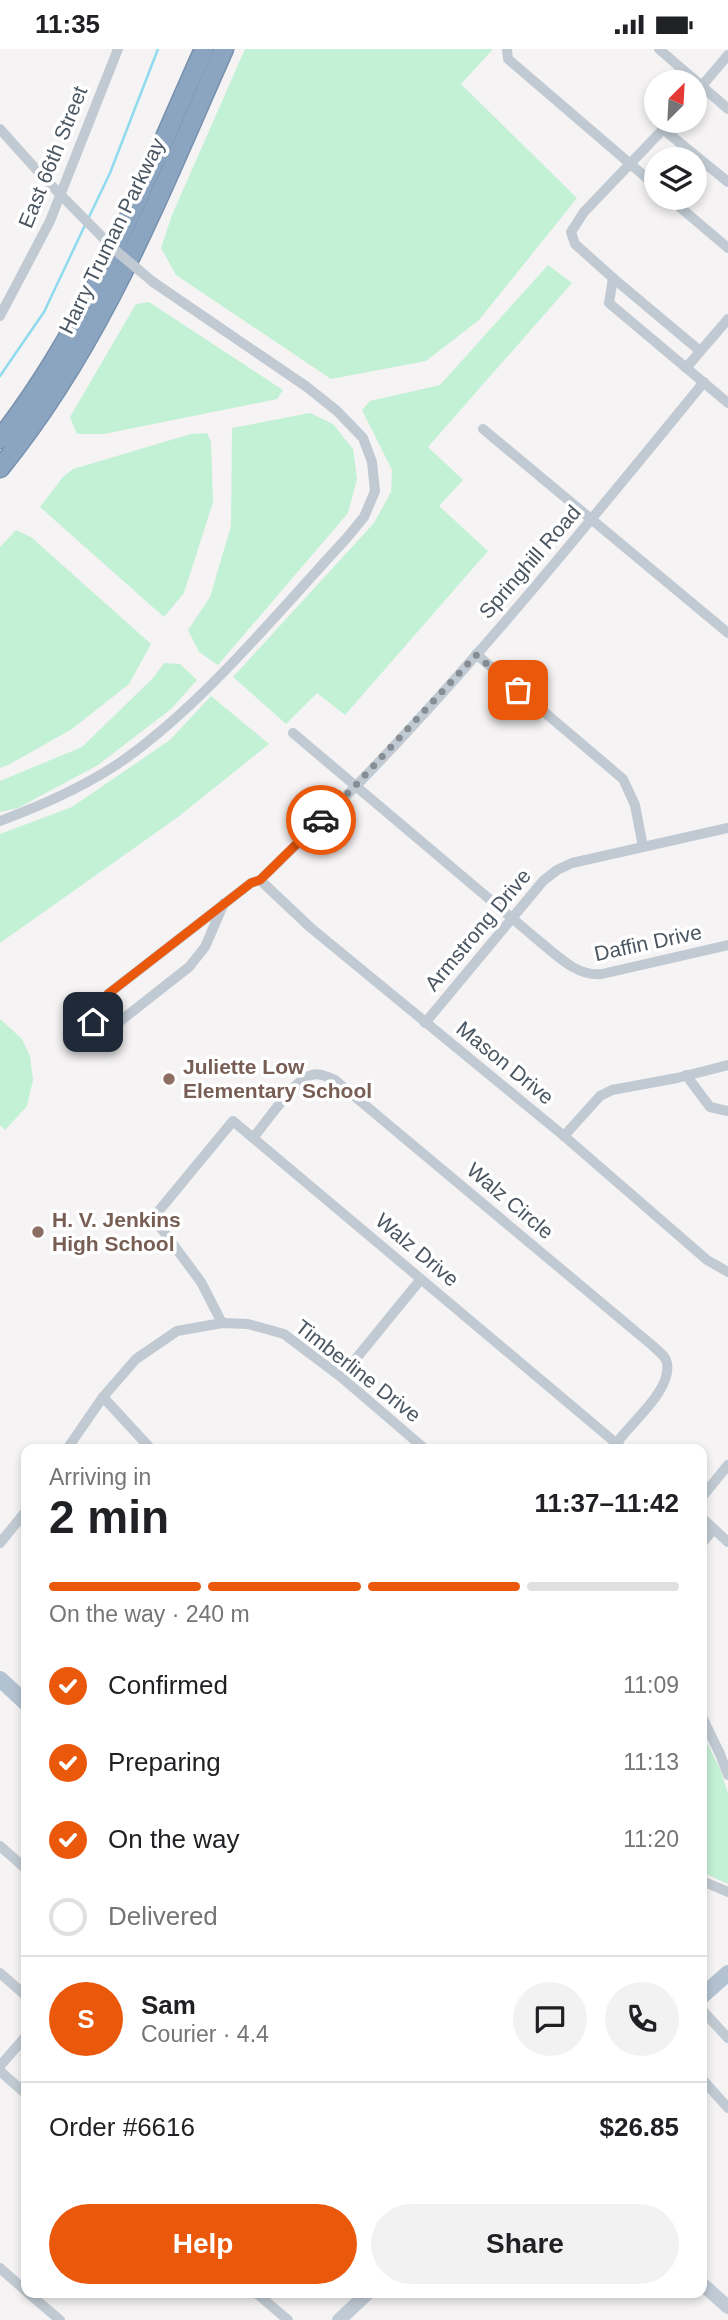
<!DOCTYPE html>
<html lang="en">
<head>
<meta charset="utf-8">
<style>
  :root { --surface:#fff; --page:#f2f2f2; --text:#202124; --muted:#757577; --line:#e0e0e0; --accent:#ea580c }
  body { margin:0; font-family:Helvetica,sans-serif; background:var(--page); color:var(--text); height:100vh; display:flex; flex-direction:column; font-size:26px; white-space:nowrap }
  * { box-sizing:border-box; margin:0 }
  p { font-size:23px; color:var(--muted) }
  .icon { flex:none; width:38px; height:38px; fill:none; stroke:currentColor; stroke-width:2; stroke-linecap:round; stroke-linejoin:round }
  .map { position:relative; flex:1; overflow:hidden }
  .drawer { position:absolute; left:21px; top:1395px; width:686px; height:854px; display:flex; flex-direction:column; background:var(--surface); border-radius:14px; box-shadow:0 4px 10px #0003 }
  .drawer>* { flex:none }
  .needle { width:46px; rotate:24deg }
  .fabs { position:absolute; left:644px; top:21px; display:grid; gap:14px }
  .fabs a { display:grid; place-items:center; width:63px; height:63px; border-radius:50%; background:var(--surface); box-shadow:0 4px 10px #0003; font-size:35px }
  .pin { position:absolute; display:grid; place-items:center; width:60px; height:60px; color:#fff; margin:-30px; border-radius:14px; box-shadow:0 4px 10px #0006 }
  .courier { position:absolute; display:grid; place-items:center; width:70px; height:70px; margin:-35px; border:5px solid #ea580c; border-radius:50%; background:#fff; color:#222; box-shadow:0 2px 9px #0007 }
  .overview em { font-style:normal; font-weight:700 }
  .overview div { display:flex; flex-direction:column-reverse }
  .overview { display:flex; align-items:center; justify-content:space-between; height:119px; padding:0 28px }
  h1 { font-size:46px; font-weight:700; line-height:52px }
  .bar { display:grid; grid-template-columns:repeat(4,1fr); gap:10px 7px; align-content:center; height:84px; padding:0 28px }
  .bar i { height:9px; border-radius:5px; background:var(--line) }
  .bar .on { background:var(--accent) }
  .bar p { grid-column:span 4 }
  .line { display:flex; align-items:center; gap:18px; padding:0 28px; border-top:2px solid var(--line) }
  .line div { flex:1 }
  .round { display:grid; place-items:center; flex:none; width:74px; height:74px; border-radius:37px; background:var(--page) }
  ol { padding:0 28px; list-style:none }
  li { display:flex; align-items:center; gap:21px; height:77px }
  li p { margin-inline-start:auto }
  li .icon { padding:7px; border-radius:50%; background:var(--accent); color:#fff; stroke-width:4 }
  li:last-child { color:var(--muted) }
  li i { width:38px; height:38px; border:4px solid var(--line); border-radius:50% }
  .button { display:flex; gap:14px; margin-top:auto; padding:14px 28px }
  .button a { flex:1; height:80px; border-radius:42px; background:var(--accent); color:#fff; font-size:28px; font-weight:700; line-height:80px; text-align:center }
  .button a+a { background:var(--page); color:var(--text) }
  .status { display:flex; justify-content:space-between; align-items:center; height:49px; padding:0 35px; background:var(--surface); direction:ltr }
  .status svg { height:19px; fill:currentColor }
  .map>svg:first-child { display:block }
</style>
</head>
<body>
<div class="status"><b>11:35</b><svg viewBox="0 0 49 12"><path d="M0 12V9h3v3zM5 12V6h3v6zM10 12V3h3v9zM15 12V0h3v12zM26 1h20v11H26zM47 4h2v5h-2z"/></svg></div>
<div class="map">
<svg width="728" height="2271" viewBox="0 0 728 2271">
  <rect width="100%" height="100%" fill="#f5f3f3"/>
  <g fill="#c3f1d5">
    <path d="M245,0H493L461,35L577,149L479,271L426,312L331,330L176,226L161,199L172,166Z"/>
    <path d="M548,216L572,234L428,398L463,431L439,457L488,502L345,666L317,644L286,675L233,628L374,474L391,443L392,421L362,361L370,352L440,336Z"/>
    <path d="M149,253L283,341L277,350L104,385H77L70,368L136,255Z"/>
    <path d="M310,364L333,375L353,400L357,430L348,464L218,616L199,603L188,581L210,548L231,477L232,379Z"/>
    <path d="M207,384L211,393L213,453L184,544L164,568L40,458L63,428L73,420L191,385Z"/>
    <path d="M16,481L31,488L151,595L129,635L72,680L10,715L0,719V498Z"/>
    <path d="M164,614L180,615L197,631L171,660L98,716L18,759L0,763V732L82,698L153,629Z"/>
    <path d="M211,647L269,695L178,768L0,894V785L72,758L170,691Z"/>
    <path d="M0,970L22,990L30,1007L33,1031L27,1057L5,1081L0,1076Z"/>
    <path d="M702,1684L720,1720L728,1744V1835L702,1823Z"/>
  </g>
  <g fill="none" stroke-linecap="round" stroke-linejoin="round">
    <g stroke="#90daee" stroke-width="2.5">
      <path d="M89,168L110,124L158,0"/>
      <path d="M0,327L44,263L86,174"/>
    </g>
    <defs>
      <g id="highway">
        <path d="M0,390C91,274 144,133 204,0"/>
        <path d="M0,419C102,294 159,146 224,0"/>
      </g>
    </defs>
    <use href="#highway" stroke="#7690ad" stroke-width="21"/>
    <g stroke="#c1cad2" stroke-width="10">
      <path d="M507,0L508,10L656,137"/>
      <path d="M659,0L728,60"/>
      <path d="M695,45L728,6"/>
      <path d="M671,72L584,163L571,183L575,195L613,229L609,254L728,354"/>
      <path d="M0,80L44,129"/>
      <path d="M663,80L728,133"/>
      <path d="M669,149L728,199"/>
      <path d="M613,229L700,302"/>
      <path d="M0,267L50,172L118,0"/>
      <path d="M686,319L728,270"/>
      <path d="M483,380L728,584"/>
      <path d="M476,605L623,730L635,756L643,798"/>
      <path d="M293,684L539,892C558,907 577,928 602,925L728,896"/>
      <path d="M0,772C43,756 87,737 125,710C206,652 277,564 345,491L364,468L375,442L372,413L363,389L337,362L307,338L153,233"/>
      <path d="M260,831L311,879L564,1087L707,1211L728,1223"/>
      <path d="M224,854L205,898L189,918L119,973H93L108,945L251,834L260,831C292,800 324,769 355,738C479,610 591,471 704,333"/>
      <path d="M425,974L543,832L557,821L572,814L728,779"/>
      <path d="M686,1026L710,1058L728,1062"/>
      <path d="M564,1087L600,1047L612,1041L677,1029L728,1016"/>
      <path d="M253,1089C265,1075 293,1033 309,1027C318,1023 326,1027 335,1031L653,1297C658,1302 666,1307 667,1314C672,1342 630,1374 616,1395"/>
      <path d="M222,1274L201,1233L155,1171L157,1164L233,1072L623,1400"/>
      <path d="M341,1328L421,1230"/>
      <path d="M103,1348L151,1400"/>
      <path d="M67,1400L103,1348L136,1310L177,1282L222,1274L248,1275L284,1285L341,1328L425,1400"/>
      <path d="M702,1448L728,1416"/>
      <path d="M702,1469L728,1493"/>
      <path d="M0,1494L26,1462"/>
      <path d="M702,1494L713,1481"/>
      <path d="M702,1668L720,1705L728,1726"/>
      <path d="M0,1797L26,1820"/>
      <path d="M702,1832L728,1843"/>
      <path d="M0,1924L26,1947"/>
      <path d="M702,1961L728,1989"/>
      <path d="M0,2017L26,1987"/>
      <path d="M0,2022L26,2045"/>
      <path d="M702,2030L728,2059"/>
      <path d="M0,2219L26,2242"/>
      <path d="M28,2244L60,2271"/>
      <path d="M256,2244L288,2271"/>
    </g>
    <g stroke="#c1cbd6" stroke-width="14">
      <path d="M702,2235L728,2258"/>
      <path d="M339,2271L368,2244"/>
    </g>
    <g stroke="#b3c2d1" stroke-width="16">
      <path d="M0,1630L26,1654"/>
      <path d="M702,1947L728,1924"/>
    </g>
    <use href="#highway" stroke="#8ba5c1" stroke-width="18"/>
    <path stroke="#c1cad2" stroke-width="10" d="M44,129L115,201L153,233"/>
  </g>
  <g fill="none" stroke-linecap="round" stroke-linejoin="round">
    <path stroke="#868d94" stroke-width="7" stroke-dasharray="0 12.6" d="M321,771L355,737L476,606L518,641"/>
    <path stroke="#ea580c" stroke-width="9" d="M93,973L108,945L251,834L260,831L321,771"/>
  </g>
  <g fill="#8d6e63" stroke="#fff" stroke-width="2.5">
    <circle cx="169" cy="1030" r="7"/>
    <circle cx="38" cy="1183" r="7"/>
  </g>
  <g text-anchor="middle" stroke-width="7" stroke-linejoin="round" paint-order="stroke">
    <g font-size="21" fill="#4a5661" stroke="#fff">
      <text transform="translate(53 108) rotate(-68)" y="7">East 66th Street</text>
      <text transform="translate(112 187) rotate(-64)" y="7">Harry Truman Parkway</text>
      <text transform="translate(530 513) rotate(-49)" y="7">Springhill Road</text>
      <text transform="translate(478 881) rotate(-50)" y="7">Armstrong Drive</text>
      <text transform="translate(648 894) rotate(-12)" y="7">Daffin Drive</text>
      <text transform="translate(505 1014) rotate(39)" y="7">Mason Drive</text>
      <text transform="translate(510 1152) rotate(40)" y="7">Walz Circle</text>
      <text transform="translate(417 1201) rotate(40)" y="7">Walz Drive</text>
      <text transform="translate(358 1322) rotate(38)" y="7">Timberline Drive</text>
    </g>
    <g font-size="21" font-weight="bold" fill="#785e54" stroke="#fff" text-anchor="start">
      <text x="183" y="1025">Juliette Low<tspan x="183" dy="24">Elementary School</tspan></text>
      <text x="52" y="1178">H. V. Jenkins<tspan x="52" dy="24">High School</tspan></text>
    </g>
  </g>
</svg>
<div class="fabs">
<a><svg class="needle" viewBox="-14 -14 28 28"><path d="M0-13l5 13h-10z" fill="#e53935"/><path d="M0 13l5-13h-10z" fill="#757577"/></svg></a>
<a><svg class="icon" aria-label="layers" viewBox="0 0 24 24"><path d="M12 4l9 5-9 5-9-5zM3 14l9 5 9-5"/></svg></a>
</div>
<div class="pin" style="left:518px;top:641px;background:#ea580c"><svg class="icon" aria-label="bag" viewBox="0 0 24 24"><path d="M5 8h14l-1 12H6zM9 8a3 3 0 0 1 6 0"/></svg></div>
<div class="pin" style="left:93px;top:973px;background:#1f2937"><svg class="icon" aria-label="home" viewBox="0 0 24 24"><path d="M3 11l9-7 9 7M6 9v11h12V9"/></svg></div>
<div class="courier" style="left:321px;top:771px"><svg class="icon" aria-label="car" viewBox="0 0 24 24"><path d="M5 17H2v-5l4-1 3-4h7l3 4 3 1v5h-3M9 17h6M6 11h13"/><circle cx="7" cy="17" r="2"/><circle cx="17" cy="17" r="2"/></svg></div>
<section class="drawer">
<div class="overview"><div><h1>2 min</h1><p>Arriving in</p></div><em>11:37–11:42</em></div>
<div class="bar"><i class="on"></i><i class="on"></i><i class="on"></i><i></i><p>On the way · 240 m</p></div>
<ol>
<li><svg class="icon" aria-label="check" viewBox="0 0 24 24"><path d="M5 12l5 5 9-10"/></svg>Confirmed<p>11:09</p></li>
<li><svg class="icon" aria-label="check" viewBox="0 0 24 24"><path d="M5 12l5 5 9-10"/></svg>Preparing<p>11:13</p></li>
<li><svg class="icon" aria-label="check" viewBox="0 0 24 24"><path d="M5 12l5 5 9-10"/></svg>On the way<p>11:20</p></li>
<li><i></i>Delivered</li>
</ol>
<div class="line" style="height:126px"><b class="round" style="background:var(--accent);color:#fff">S</b><div><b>Sam</b><p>Courier · 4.4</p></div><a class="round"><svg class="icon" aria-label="chat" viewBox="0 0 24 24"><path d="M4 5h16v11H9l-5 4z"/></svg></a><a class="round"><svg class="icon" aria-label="phone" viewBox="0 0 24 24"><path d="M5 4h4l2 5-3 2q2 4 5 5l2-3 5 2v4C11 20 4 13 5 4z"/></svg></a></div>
<div class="line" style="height:91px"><div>Order #6616</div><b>$26.85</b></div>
<div class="button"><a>Help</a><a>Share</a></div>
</section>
</div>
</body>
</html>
